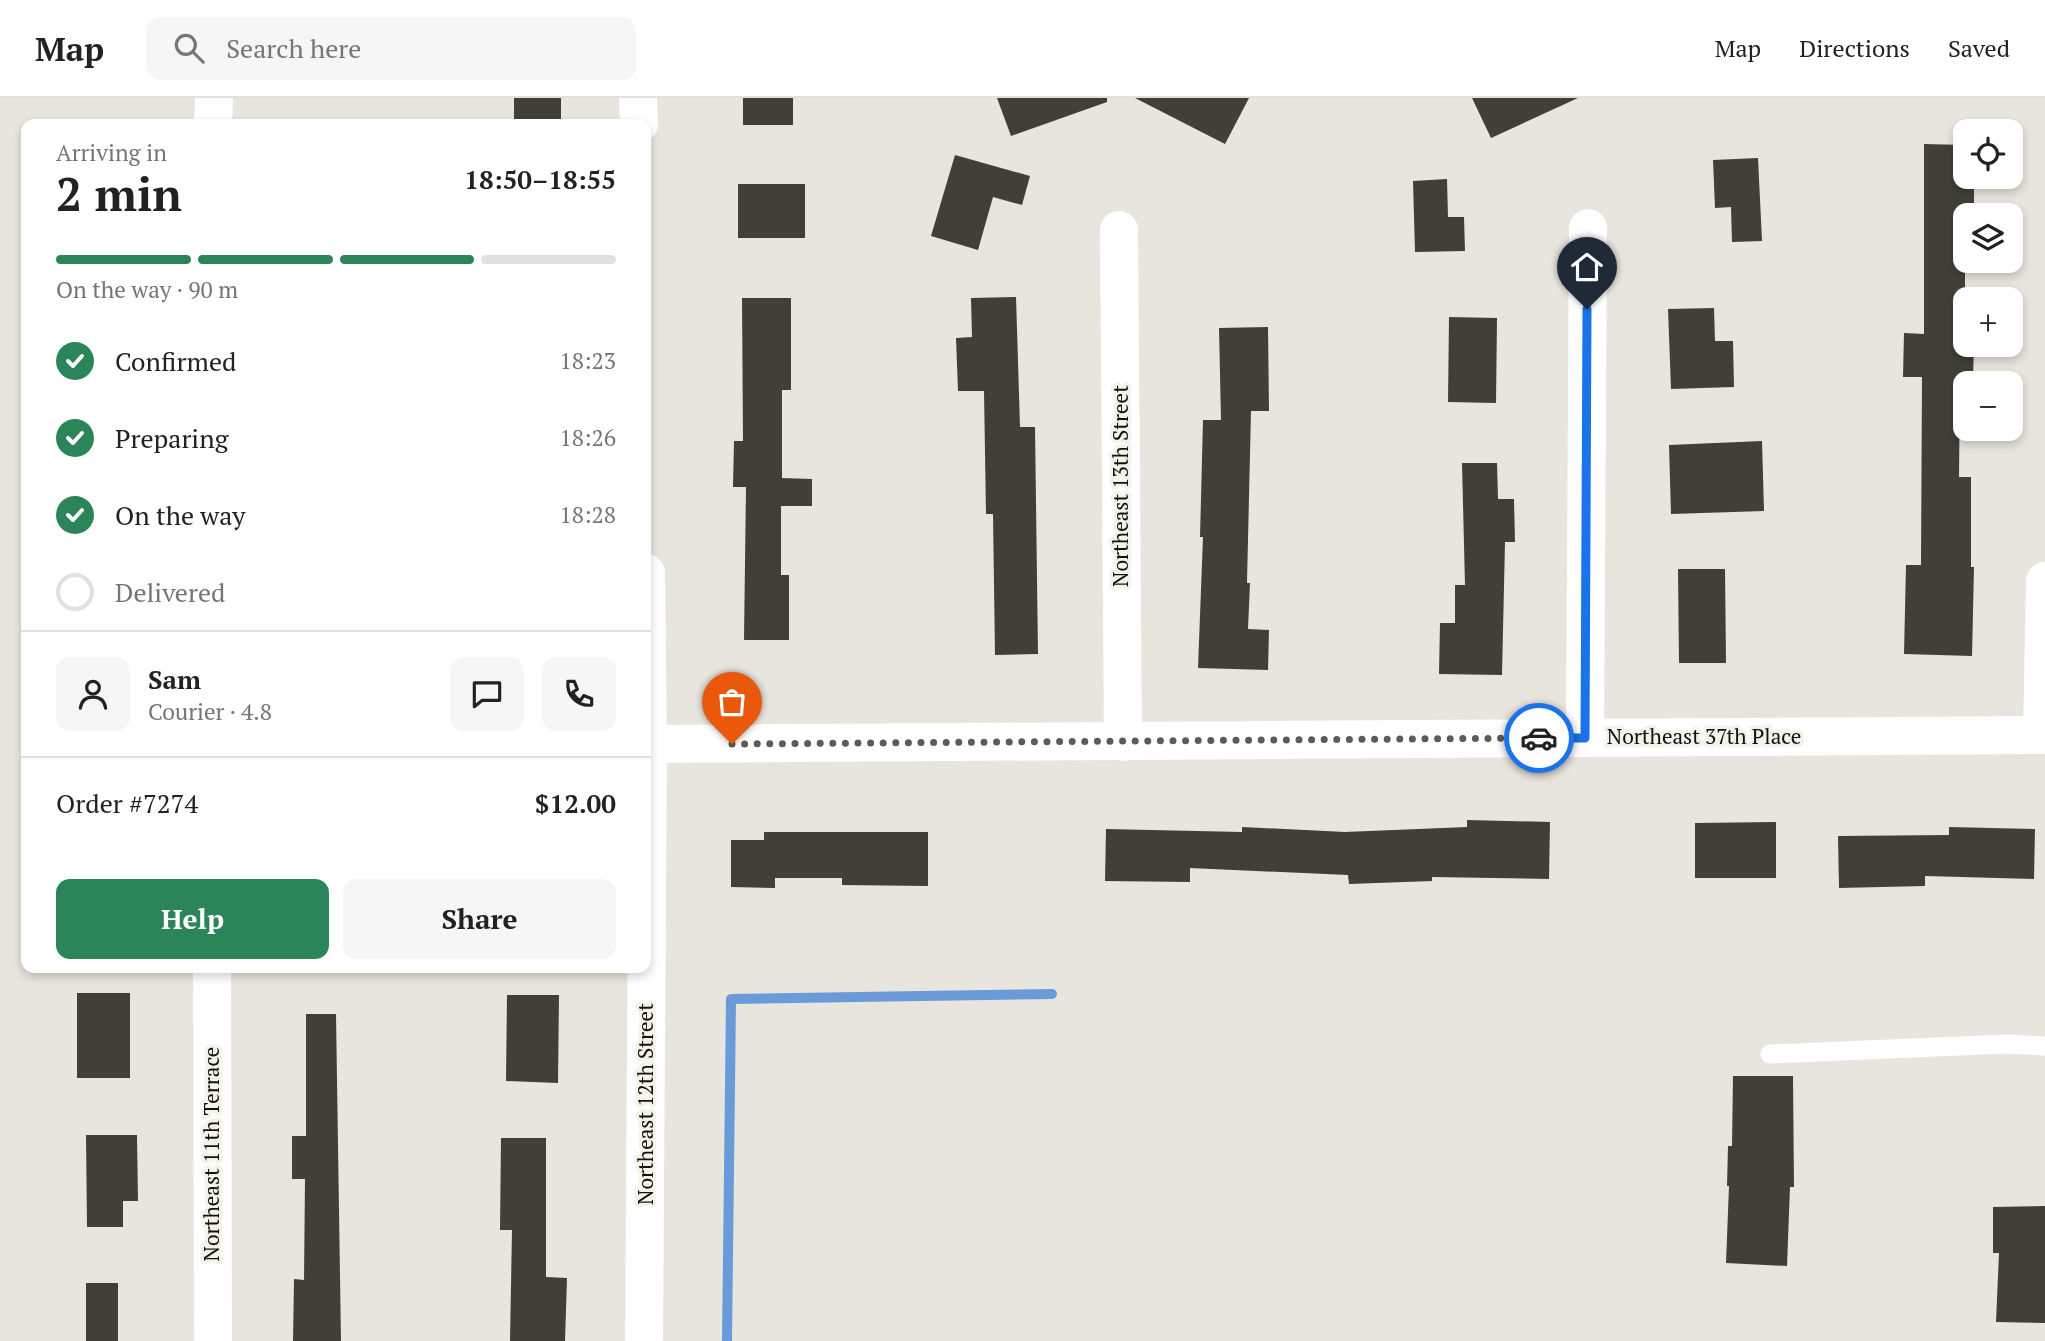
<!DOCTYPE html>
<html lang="en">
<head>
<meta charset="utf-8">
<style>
  :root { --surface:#fff; --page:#f6f6f6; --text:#222; --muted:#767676; --line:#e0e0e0; --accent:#2c8459 }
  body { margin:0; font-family:"PT Serif",serif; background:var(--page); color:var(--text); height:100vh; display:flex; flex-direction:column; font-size:26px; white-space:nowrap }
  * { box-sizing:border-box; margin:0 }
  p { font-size:23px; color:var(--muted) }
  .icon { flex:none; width:38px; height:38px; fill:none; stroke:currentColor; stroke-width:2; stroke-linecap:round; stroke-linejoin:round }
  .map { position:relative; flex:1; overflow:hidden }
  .details { position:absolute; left:21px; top:21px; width:630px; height:854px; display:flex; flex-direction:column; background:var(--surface); border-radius:14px; box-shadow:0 4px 10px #0003 }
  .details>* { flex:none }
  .controls { position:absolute; left:1953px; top:21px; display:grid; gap:14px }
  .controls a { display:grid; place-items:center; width:70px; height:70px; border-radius:14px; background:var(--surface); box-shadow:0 4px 10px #0003; font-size:35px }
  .pin { position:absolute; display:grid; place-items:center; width:60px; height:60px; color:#fff; margin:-72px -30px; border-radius:50% 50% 50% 0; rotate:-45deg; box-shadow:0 0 7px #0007 }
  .pin .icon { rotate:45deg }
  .courier { position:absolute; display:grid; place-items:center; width:70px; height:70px; margin:-35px; border:5px solid #1a73e8; border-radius:50%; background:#fff; color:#222; box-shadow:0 2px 9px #0007 }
  .headline em { font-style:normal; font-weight:700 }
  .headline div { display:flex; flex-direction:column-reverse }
  .headline { display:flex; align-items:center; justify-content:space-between; height:119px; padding:0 35px }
  h1 { font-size:46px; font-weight:700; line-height:52px }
  .bar { display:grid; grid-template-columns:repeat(4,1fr); gap:10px 7px; align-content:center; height:84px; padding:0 35px }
  .bar i { height:9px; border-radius:5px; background:var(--line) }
  .bar .on { background:var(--accent) }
  .bar p { grid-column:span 4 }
  .line { display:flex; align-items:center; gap:18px; padding:0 35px; border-top:2px solid var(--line) }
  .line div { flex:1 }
  .round { display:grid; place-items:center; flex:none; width:74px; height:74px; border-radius:14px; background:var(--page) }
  ol { padding:0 35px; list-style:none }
  li { display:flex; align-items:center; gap:21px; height:77px }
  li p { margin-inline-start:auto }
  li .icon { padding:7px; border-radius:50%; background:var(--accent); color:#fff; stroke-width:4 }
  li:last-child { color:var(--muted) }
  li i { width:38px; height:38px; border:4px solid var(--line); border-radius:50% }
  .action { display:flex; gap:14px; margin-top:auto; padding:14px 35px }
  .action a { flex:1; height:80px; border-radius:14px; background:var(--accent); color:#fff; font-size:28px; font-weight:700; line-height:80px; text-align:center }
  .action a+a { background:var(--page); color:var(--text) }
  header { display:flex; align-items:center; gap:42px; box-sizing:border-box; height:98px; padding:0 35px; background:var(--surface); border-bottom:2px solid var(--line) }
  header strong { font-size:33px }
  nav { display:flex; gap:38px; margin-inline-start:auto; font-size:24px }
  .search { width:490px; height:63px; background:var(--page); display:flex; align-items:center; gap:18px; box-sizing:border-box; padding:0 24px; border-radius:14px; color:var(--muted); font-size:26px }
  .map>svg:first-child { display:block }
</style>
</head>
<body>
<header>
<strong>Map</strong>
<div class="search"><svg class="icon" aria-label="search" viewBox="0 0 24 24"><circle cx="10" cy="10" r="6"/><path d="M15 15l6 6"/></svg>Search here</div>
<nav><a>Map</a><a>Directions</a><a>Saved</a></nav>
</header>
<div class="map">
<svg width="2045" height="1243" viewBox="0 0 2045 1243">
  <rect width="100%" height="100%" fill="#e7e5dd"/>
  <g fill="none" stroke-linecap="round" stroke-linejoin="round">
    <path stroke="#6b9ad9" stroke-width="10" d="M727,1243L731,901L1052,896"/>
  </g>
  <g fill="#403f38">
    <rect x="514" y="0" width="47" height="26"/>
    <rect x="743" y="0" width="50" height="27"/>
    <path d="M997,0H1107V4L1011,38Z"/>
    <path d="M1135,0H1249L1225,46Z"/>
    <path d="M1472,0H1578L1491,40Z"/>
    <path d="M1924,46L1965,47V79H1974V117H1965V198H1975V201H1965V247H1974L1973,281L1960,280L1959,379H1971V469H1974L1972,558L1904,556L1906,467H1921L1922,279H1903L1904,235L1924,236Z"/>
    <path d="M955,57L1030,78L1022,107L993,99L978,152L931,138Z"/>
    <path d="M1758,60L1762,143L1732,144L1731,109L1715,110L1713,62Z"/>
    <path d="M1447,81L1448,119H1464L1465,153L1415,154L1413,83Z"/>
    <rect x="738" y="86" width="67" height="54"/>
    <path d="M1016,199L1020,329H1035L1038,556L995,557L993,416H986L984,293H958L956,240L972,239L971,200Z"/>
    <path d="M742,200H791V292H782V380L812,381V408H781V477H789V542H744L746,389H733L734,343H743Z"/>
    <path d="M1714,210L1715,243H1733L1734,289L1671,291L1668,211Z"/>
    <path d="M1449,219L1497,220L1496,305L1448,304Z"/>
    <path d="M1268,229L1269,313H1251L1247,485H1250L1248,531L1269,532L1268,572L1198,570L1203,439H1200L1203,322H1221L1219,230Z"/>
    <path d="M1762,343L1764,413L1671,416L1669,347Z"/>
    <path d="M1462,365H1497L1498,401H1514L1515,444H1505L1502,577L1439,576L1440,525H1455V487H1465Z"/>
    <path d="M1678,471H1725L1726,565H1679Z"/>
    <path d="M1467,722L1550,724L1549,781L1432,779V783L1349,786L1348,777L1190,770V784L1105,783L1106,731L1242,734V729L1345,734L1467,729Z"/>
    <path d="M1776,724V780H1695V725Z"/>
    <path d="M1949,729L2035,731L2034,781L1925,778V788L1839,790L1838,738L1949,737Z"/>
    <path d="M764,734H928V788L842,787V780H775V790L731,789V742H764Z"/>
    <rect x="77" y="895" width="53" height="85"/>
    <path d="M507,897H559L558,985L506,983Z"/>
    <path d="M306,916H336L341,1243H293L294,1181L304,1182L305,1081H292V1038H306Z"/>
    <path d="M1733,978H1793L1794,1089H1790L1787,1168L1726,1165L1729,1088H1727L1728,1048H1732Z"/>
    <path d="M86,1037H137L138,1103H123V1129H87Z"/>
    <path d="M501,1040H546V1179L567,1180L565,1243H510L512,1132H500Z"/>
    <path d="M2045,1108V1225L1996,1224L1999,1155H1993V1109Z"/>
    <rect x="86" y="1185" width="32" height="58"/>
  </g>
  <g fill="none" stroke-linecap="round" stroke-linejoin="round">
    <path stroke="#fff" stroke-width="19" d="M1770,956L2006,946L2045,948"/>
    <g stroke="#fff" stroke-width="38">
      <path d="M638,0L639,26"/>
      <path d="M213,26L214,0"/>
      <path d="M1119,132L1123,644"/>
      <path d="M2042,637L2045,483"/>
      <path d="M1585,640L1588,130"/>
      <path d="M648,646L2045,637"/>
      <path d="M212,870L213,1243"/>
      <path d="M644,1243L648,646L646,475"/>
    </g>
  </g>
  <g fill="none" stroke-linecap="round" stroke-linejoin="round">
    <path stroke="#5c5b56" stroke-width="7" stroke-dasharray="0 12.6" d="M732,646L1539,640"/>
    <path stroke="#1a73e8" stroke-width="9" d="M1539,640H1585L1587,211"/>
  </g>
  <g text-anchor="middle" stroke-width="7" stroke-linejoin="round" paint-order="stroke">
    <g font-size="21" fill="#11110e" stroke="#f4f3ea">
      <text transform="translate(1121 388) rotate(-90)" y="7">Northeast 13th Street</text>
      <text x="1704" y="646">Northeast 37th Place</text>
      <text transform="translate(646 1006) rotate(-90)" y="7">Northeast 12th Street</text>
      <text transform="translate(212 1056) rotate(-90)" y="7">Northeast 11th Terrace</text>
    </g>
  </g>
</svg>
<div class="controls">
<a><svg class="icon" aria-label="locate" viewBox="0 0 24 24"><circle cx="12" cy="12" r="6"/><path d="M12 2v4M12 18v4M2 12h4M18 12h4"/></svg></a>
<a><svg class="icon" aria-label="layers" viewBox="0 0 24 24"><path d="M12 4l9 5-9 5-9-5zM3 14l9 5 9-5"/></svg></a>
<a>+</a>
<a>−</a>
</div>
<div class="pin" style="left:732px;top:646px;background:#ea580c"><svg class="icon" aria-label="bag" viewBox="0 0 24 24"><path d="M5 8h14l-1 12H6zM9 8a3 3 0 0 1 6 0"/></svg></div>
<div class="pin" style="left:1587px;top:211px;background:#1f2937"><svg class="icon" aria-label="home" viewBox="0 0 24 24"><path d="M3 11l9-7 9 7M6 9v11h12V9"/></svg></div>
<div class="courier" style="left:1539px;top:640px"><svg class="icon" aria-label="car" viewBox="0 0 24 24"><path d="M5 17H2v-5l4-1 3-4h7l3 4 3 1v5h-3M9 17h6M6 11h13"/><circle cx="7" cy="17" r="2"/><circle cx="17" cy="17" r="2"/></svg></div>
<section class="details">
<div class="headline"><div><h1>2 min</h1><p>Arriving in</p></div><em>18:50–18:55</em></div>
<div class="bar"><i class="on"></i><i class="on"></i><i class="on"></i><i></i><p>On the way · 90 m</p></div>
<ol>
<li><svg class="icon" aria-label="check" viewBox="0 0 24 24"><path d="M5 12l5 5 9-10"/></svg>Confirmed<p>18:23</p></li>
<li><svg class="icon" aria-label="check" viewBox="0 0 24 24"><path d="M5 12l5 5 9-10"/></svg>Preparing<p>18:26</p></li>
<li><svg class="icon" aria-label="check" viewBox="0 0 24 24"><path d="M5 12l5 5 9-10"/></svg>On the way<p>18:28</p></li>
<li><i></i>Delivered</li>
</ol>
<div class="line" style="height:126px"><a class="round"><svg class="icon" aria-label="person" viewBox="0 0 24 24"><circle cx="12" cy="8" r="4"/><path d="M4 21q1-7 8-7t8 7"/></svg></a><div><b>Sam</b><p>Courier · 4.8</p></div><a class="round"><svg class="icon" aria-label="chat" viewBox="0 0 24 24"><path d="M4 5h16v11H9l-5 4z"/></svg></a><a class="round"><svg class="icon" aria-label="phone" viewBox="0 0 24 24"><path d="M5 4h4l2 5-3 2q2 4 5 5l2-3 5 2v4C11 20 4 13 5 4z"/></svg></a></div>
<div class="line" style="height:91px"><div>Order #7274</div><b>$12.00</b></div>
<div class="action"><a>Help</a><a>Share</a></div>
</section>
</div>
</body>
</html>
